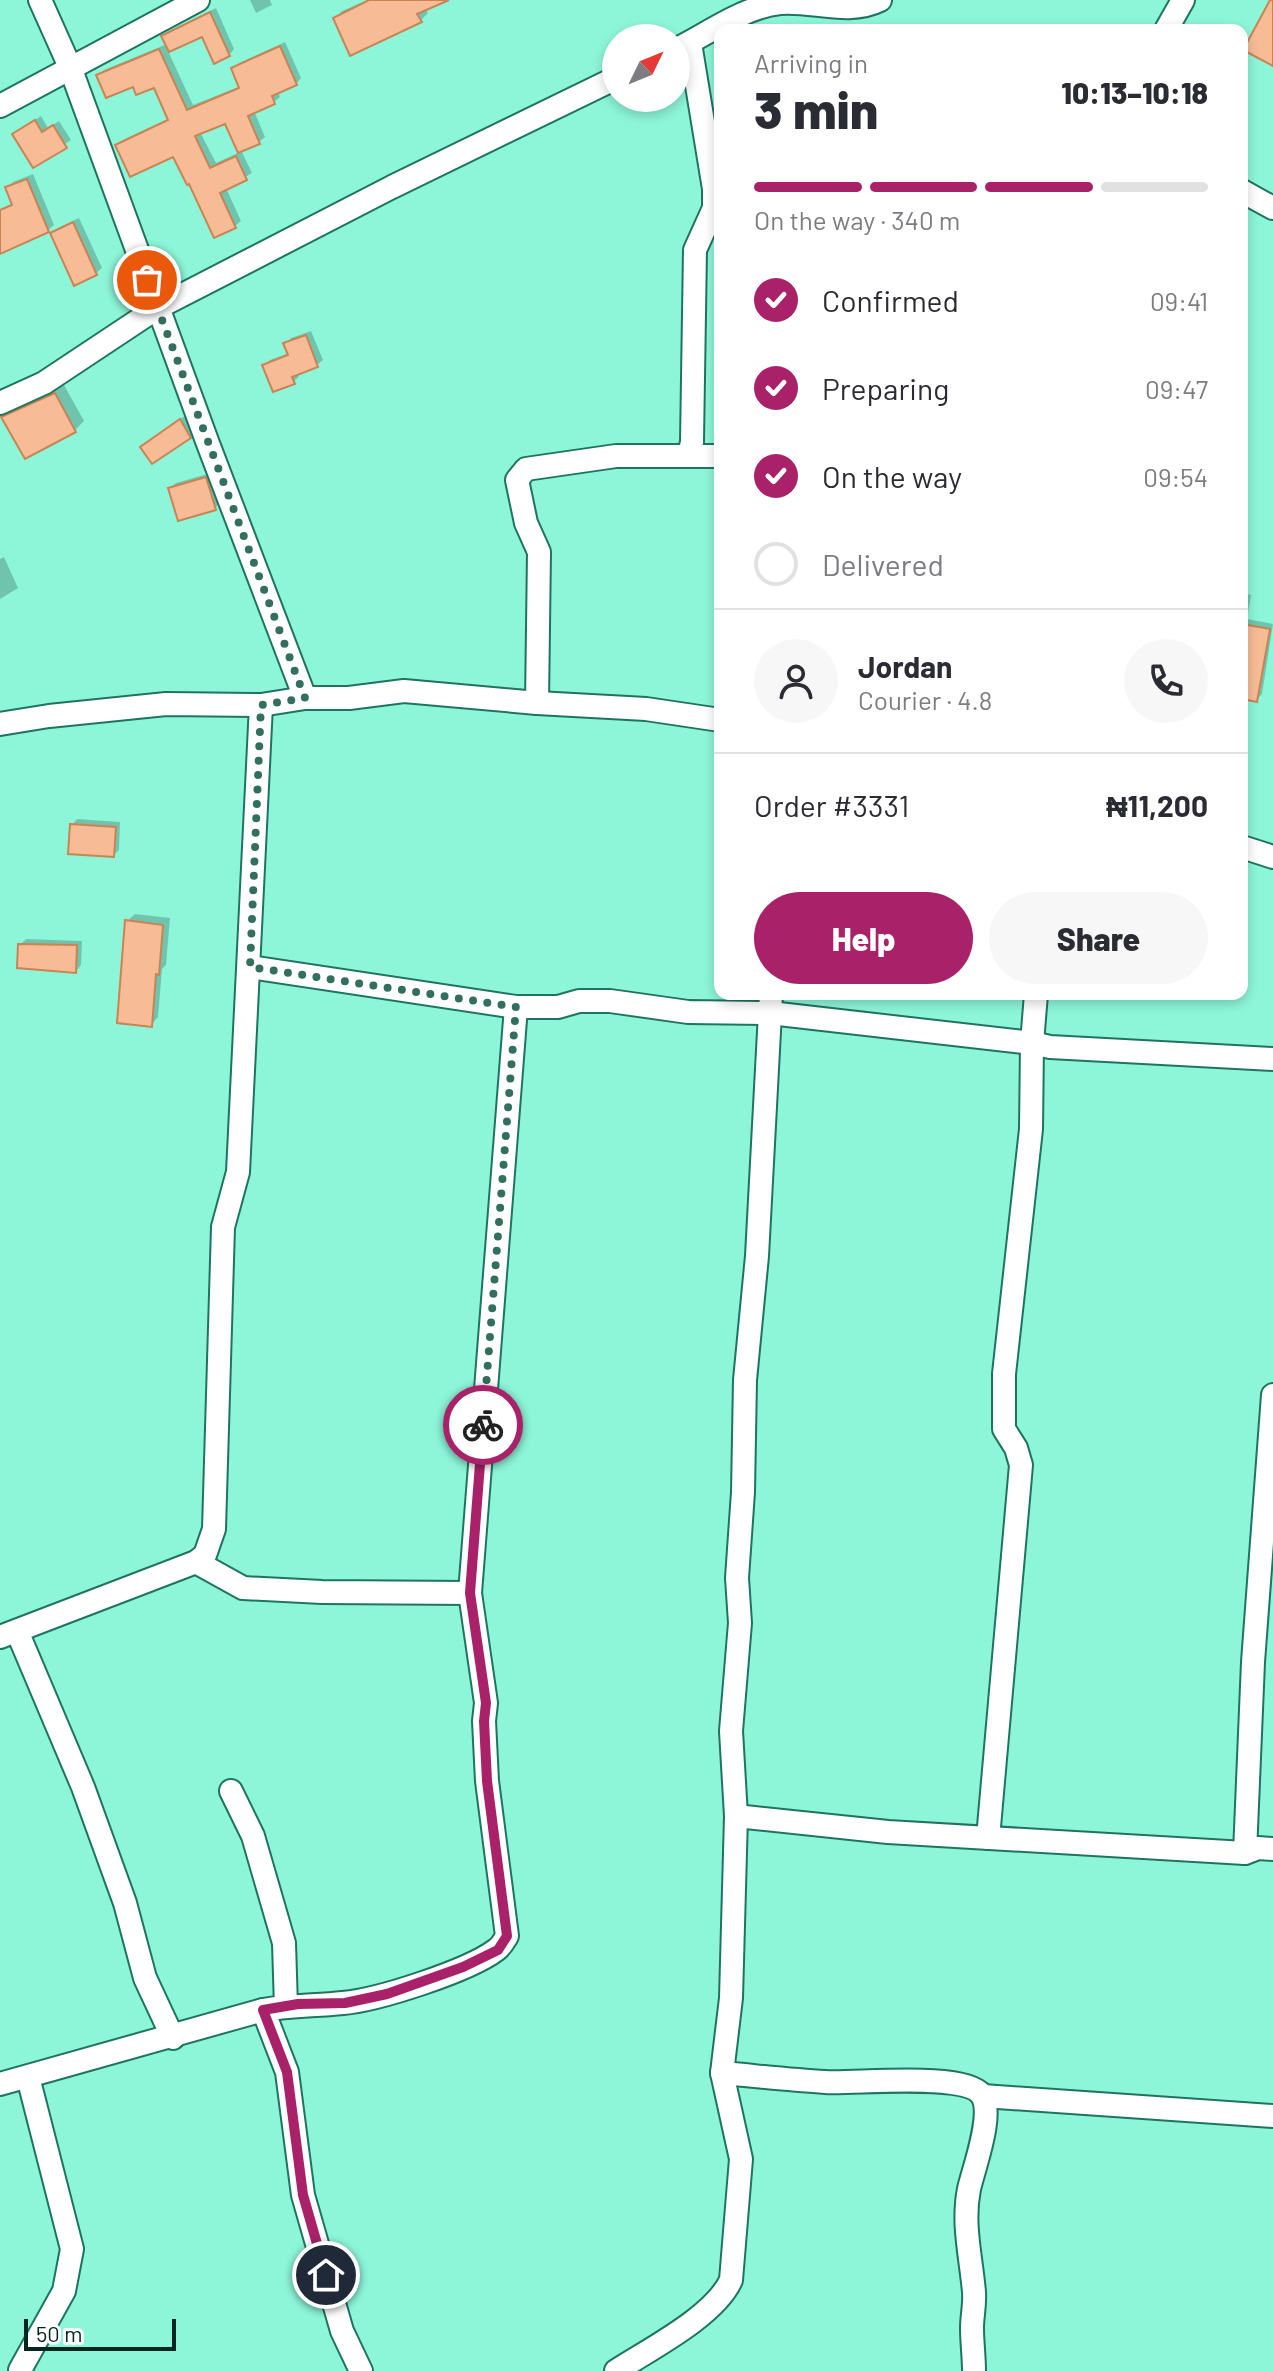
<!DOCTYPE html>
<html lang="en">
<head>
<meta charset="utf-8">
<style>
  :root { --surface:#fff; --page:#f7f7f7; --text:#2b2b33; --muted:#7c7c81; --line:#e1e1e2; --accent:#a92269 }
  body { margin:0; font-family:Barlow,sans-serif; background:var(--page); color:var(--text); height:100vh; display:flex; flex-direction:column; font-size:30px; white-space:nowrap }
  * { box-sizing:border-box; margin:0 }
  p { font-size:26px; color:var(--muted) }
  .icon { flex:none; width:44px; height:44px; fill:none; stroke:currentColor; stroke-width:2; stroke-linecap:round; stroke-linejoin:round }
  .map { position:relative; flex:1; overflow:hidden }
  .drawer { position:absolute; left:714px; top:24px; width:534px; height:976px; display:flex; flex-direction:column; background:var(--surface); border-radius:16px; box-shadow:0 4px 12px #0003 }
  .drawer>* { flex:none }
  .needle { width:52px; rotate:47deg }
  .buttons { position:absolute; left:602px; top:24px; display:grid; gap:16px }
  .buttons a { display:grid; place-items:center; width:88px; height:88px; border-radius:50%; background:var(--surface); box-shadow:0 4px 12px #0003; font-size:40px }
  .scale { position:absolute; left:24px; bottom:20px; width:152px; box-sizing:border-box; padding-left:8px; border:4px solid #03261e; border-top:0; font-size:22px; line-height:28px; white-space:nowrap; color:#03261e; -webkit-text-stroke:6px #fff; paint-order:stroke }
  .pin { position:absolute; display:grid; place-items:center; width:68px; height:68px; color:#fff; margin:-34px; border:4px solid #fff; border-radius:50%; box-shadow:0 2px 8px #0007 }
  .courier { position:absolute; display:grid; place-items:center; width:80px; height:80px; margin:-40px; border:6px solid #a92269; border-radius:50%; background:#fff; color:#222; box-shadow:0 2px 10px #0007 }
  .overview em { font-style:normal; font-weight:800 }
  .overview div { display:flex; flex-direction:column-reverse }
  .overview { display:flex; align-items:center; justify-content:space-between; height:136px; padding:0 40px }
  h1 { font-size:52px; font-weight:800; line-height:60px }
  .bar { display:grid; grid-template-columns:repeat(4,1fr); gap:12px 8px; align-content:center; height:96px; padding:0 40px }
  .bar i { height:10px; border-radius:6px; background:var(--line) }
  .bar .current { background:var(--accent) }
  .bar p { grid-column:span 4 }
  .line { display:flex; align-items:center; gap:20px; padding:0 40px; border-top:2px solid var(--line) }
  .line div { flex:1 }
  .round { display:grid; place-items:center; flex:none; width:84px; height:84px; border-radius:42px; background:var(--page) }
  ol { padding:0 40px; list-style:none }
  li { display:flex; align-items:center; gap:24px; height:88px }
  li p { margin-inline-start:auto }
  li .icon { padding:8px; border-radius:50%; background:var(--accent); color:#fff; stroke-width:4 }
  li:last-child { color:var(--muted) }
  li i { width:44px; height:44px; border:4px solid var(--line); border-radius:50% }
  .cta { display:flex; gap:16px; margin-top:auto; padding:16px 40px }
  .cta a { flex:1; height:92px; border-radius:48px; background:var(--accent); color:#fff; font-size:32px; font-weight:800; line-height:92px; text-align:center }
  .cta a+a { background:var(--page); color:var(--text) }
  .map>svg:first-child { display:block }
</style>
</head>
<body>
<div class="map">
<svg width="1273" height="2371" viewBox="0 0 1273 2371">
  <rect width="100%" height="100%" fill="#8df6d9"/>
  <g fill="#0003" fill-rule="evenodd">
    <path d="M250,0H270L272,5L256,13Z"/>
    <path d="M368,0H444L425,8L428,13L420,21L335,19L342,11Z"/>
    <path d="M216,8L234,49L229,55L203,34L168,51L193,105L241,86L233,68L239,63L285,42L301,78L296,84L278,92L280,97L274,102L254,111L265,137L259,142L241,150L252,173L226,188L241,221L235,226L215,235L174,155L117,145L123,140L170,118L155,86L134,84L98,75L104,70L167,44L164,36L169,31ZM227,121L240,152L216,163L200,132Z"/>
    <path d="M41,116L48,128L59,121L71,140L34,166L15,134Z"/>
    <path d="M33,174L54,225L48,230L0,252V209L14,203L8,188L13,182Z"/>
    <path d="M79,218L102,268L96,273L53,233L58,228Z"/>
    <path d="M311,331L323,360L317,365L298,373L299,376L294,382L265,365L270,360L289,353L286,344L291,338Z"/>
    <path d="M64,385L84,421L75,430L4,417L12,408Z"/>
    <path d="M186,415L195,431L190,437L142,447Z"/>
    <path d="M211,473L221,502L215,508L170,488L176,483Z"/>
    <path d="M4,557L18,588L0,599V559Z"/>
    <path d="M1242,593L1251,595L1247,619L1273,624L1262,694L1256,700L1242,697Z"/>
    <path d="M77,819L120,822L119,850L113,855L72,825Z"/>
    <path d="M135,914L170,918L166,965L162,969L158,1017L151,1025L127,921Z"/>
    <path d="M26,939L82,941L81,965L76,971L20,945Z"/>
  </g>
  <g fill="#f7bc96" stroke="#c98354" stroke-width="2">
    <path d="M369,0H449L417,14L422,22L350,56L333,18Z"/>
    <path d="M1270,0H1273V66L1243,50Z"/>
    <path d="M210,12L230,56L214,64L202,37L169,52L161,36Z"/>
    <path d="M280,46L297,85L272,96L275,104L248,116L260,144L238,153L225,124L195,136L210,168L236,156L247,180L220,193L236,228L214,238L189,184L187,185L173,157L130,177L115,145L168,120L154,88L136,95L133,87L106,98L96,75L159,49L187,110L239,88L231,68Z"/>
    <path d="M35,120L42,132L53,125L67,148L33,168L12,134Z"/>
    <path d="M27,179L49,232L0,254V210L12,205L5,187Z"/>
    <path d="M73,222L97,275L74,286L50,233Z"/>
    <path d="M306,335L318,367L292,377L295,384L273,392L262,365L288,355L283,343Z"/>
    <path d="M55,393L76,432L25,459L1,417Z"/>
    <path d="M180,419L191,438L152,464L140,447Z"/>
    <path d="M206,477L216,510L178,521L168,488Z"/>
    <path d="M1242,624L1270,629L1257,702L1242,699Z"/>
    <path d="M70,824L116,827L114,857L68,854Z"/>
    <path d="M125,920L163,925L159,975L156,974L152,1027L117,1023Z"/>
    <path d="M18,944L77,945L76,973L17,968Z"/>
  </g>
  <g fill="none" stroke-linecap="round" stroke-linejoin="round">
    <defs>
      <g id="minor">
        <path d="M40,0L70,67L207,441L305,698"/>
        <path d="M1166,30L1183,0"/>
        <path d="M677,49C709,33 744,7 780,3C813,0 848,16 880,0"/>
        <path d="M0,106L198,0"/>
        <path d="M1242,191L1273,208"/>
        <path d="M0,403L44,383L157,308L392,187L616,78"/>
        <path d="M689,455L692,442L695,250L714,208V189L690,43"/>
        <path d="M537,703L539,552L526,523L517,480L526,469L616,456H720"/>
        <path d="M0,724L49,716L166,704L261,705L305,698H349L404,691L537,703L646,709L720,720"/>
        <path d="M1242,847L1273,857"/>
        <path d="M250,967L516,1007H558L579,1001H610L688,1012L770,1013L1032,1043L1050,1047L1273,1059"/>
        <path d="M196,1562L243,1588L322,1592L470,1593"/>
        <path d="M17,1631L83,1787L125,1903L145,1978L173,2038"/>
        <path d="M0,1637L196,1562L205,1555L214,1529L223,1227L238,1172L261,705"/>
        <path d="M231,1791L253,1836L284,1943L286,2007"/>
        <path d="M736,1816L888,1832L1245,1853L1258,1848L1273,1849"/>
        <path d="M988,1838L1021,1465L1016,1448L1004,1429V1374L1031,1129L1032,1043L1036,994"/>
        <path d="M1245,1853L1253,1662L1273,1395"/>
        <path d="M263,2010L287,2072L303,2195L342,2331L361,2371"/>
        <path d="M722,2073C756,2076 791,2080 825,2082C855,2084 964,2072 981,2094C995,2112 974,2167 969,2189C962,2224 971,2257 974,2292C975,2305 972,2316 972,2328C972,2342 974,2357 974,2371"/>
        <path d="M0,2084L263,2010C292,2005 315,2006 343,2003C378,2000 468,1971 496,1950C501,1947 504,1941 507,1936L487,1781L484,1721L486,1703L470,1593L516,1007"/>
        <path d="M983,2096L1273,2116"/>
        <path d="M20,2370L64,2291L72,2249L28,2077"/>
        <path d="M616,2371C650,2349 715,2316 731,2280L741,2159L722,2073L731,1998L736,1816L731,1731L740,1623L737,1578L743,1492L745,1380L757,1256L771,994"/>
      </g>
    </defs>
    <use href="#minor" stroke="#1f7461" stroke-width="26"/>
    <use href="#minor" stroke="#fff" stroke-width="22"/>
  </g>
  <g fill="none" stroke-linecap="round" stroke-linejoin="round">
    <path stroke="#336f5f" stroke-width="8" stroke-dasharray="0 14.4" d="M147,280L305,698L261,705L250,967L516,1007L483,1425"/>
    <path stroke="#a92269" stroke-width="10" d="M326,2275L303,2195L287,2072L263,2010L298,2004L345,2003L387,1994L463,1967L498,1950L507,1936L487,1781L484,1721L486,1703L470,1593L483,1425"/>
  </g>
</svg>
<div class="buttons">
<a><svg class="needle" viewBox="-14 -14 28 28"><path d="M0-13l5 13h-10z" fill="#e53935"/><path d="M0 13l5-13h-10z" fill="#7c7c81"/></svg></a>
</div>
<div class="scale">50 m</div>
<div class="pin" style="left:147px;top:280px;background:#ea580c"><svg class="icon" aria-label="bag" viewBox="0 0 24 24"><path d="M5 8h14l-1 12H6zM9 8a3 3 0 0 1 6 0"/></svg></div>
<div class="pin" style="left:326px;top:2275px;background:#1f2937"><svg class="icon" aria-label="home" viewBox="0 0 24 24"><path d="M3 11l9-7 9 7M6 9v11h12V9"/></svg></div>
<div class="courier" style="left:483px;top:1425px"><svg class="icon" aria-label="bike" viewBox="0 0 24 24"><circle cx="6" cy="16" r="4"/><circle cx="18" cy="16" r="4"/><path d="M6 16l4-8h5l3 8M10 8l3 8H6M13 5h3"/></svg></div>
<section class="drawer">
<div class="overview"><div><h1>3 min</h1><p>Arriving in</p></div><em>10:13–10:18</em></div>
<div class="bar"><i class="current"></i><i class="current"></i><i class="current"></i><i></i><p>On the way · 340 m</p></div>
<ol>
<li><svg class="icon" aria-label="check" viewBox="0 0 24 24"><path d="M5 12l5 5 9-10"/></svg>Confirmed<p>09:41</p></li>
<li><svg class="icon" aria-label="check" viewBox="0 0 24 24"><path d="M5 12l5 5 9-10"/></svg>Preparing<p>09:47</p></li>
<li><svg class="icon" aria-label="check" viewBox="0 0 24 24"><path d="M5 12l5 5 9-10"/></svg>On the way<p>09:54</p></li>
<li><i></i>Delivered</li>
</ol>
<div class="line" style="height:144px"><a class="round"><svg class="icon" aria-label="person" viewBox="0 0 24 24"><circle cx="12" cy="8" r="4"/><path d="M4 21q1-7 8-7t8 7"/></svg></a><div><b>Jordan</b><p>Courier · 4.8</p></div><a class="round"><svg class="icon" aria-label="phone" viewBox="0 0 24 24"><path d="M5 4h4l2 5-3 2q2 4 5 5l2-3 5 2v4C11 20 4 13 5 4z"/></svg></a></div>
<div class="line" style="height:104px"><div>Order #3331</div><b>₦11,200</b></div>
<div class="cta"><a>Help</a><a>Share</a></div>
</section>
</div>
</body>
</html>
